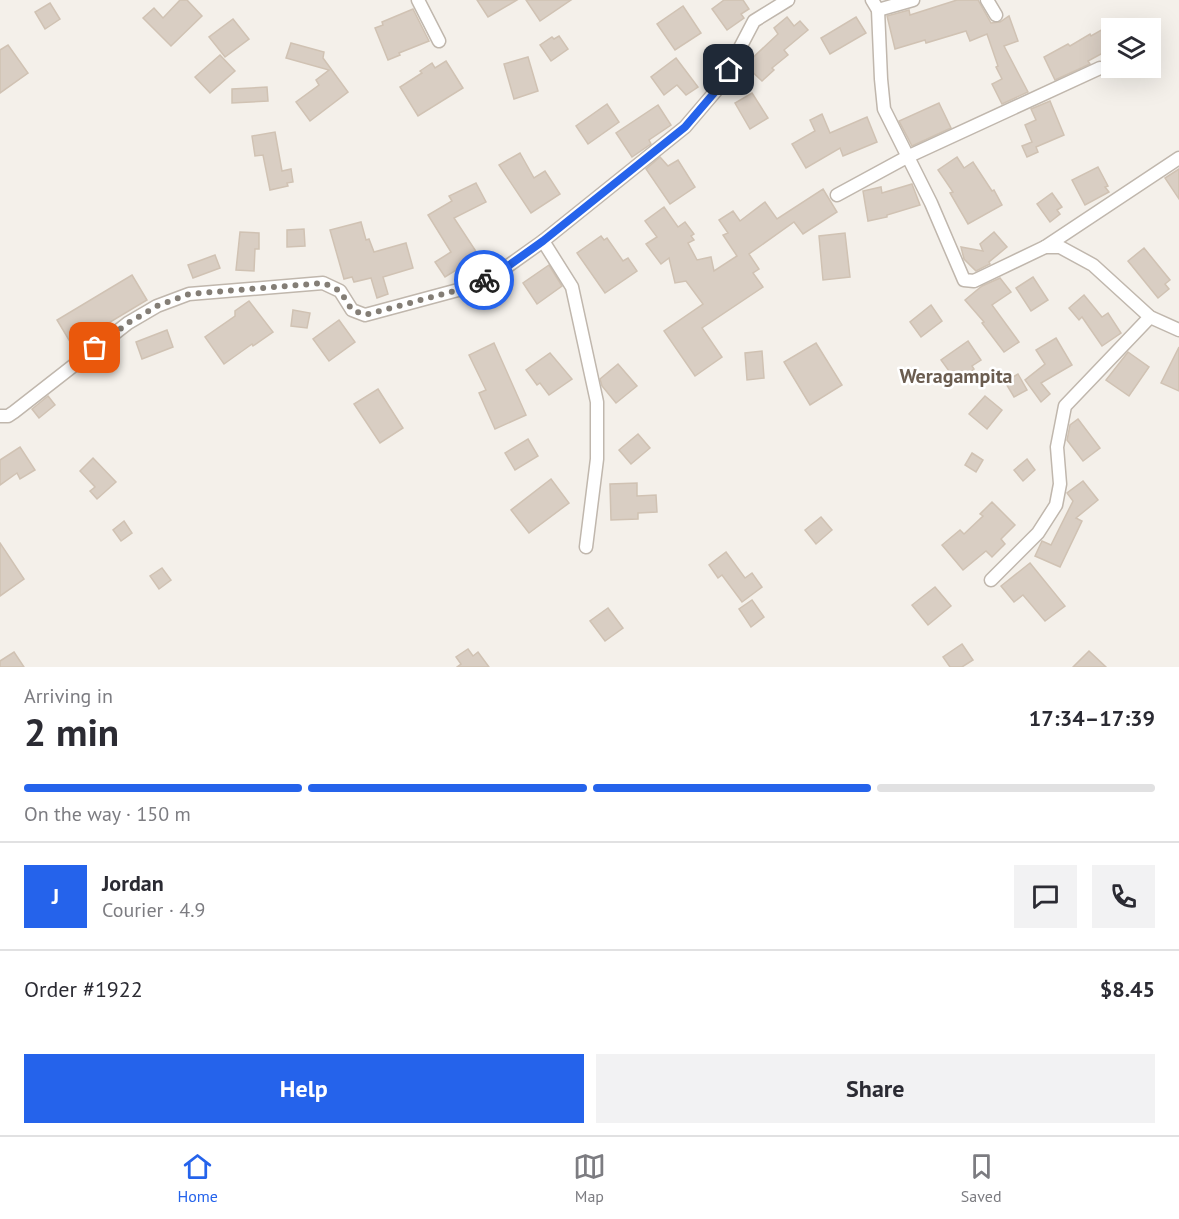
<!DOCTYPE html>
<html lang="en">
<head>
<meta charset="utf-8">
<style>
  :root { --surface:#fff; --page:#f2f2f3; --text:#2b2b33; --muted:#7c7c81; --line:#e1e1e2; --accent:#2563eb }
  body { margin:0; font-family:"PT Sans",sans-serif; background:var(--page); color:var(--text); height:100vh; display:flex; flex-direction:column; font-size:22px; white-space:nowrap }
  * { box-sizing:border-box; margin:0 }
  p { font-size:20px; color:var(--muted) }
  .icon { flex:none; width:33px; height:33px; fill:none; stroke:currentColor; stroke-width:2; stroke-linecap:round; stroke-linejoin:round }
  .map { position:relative; height:667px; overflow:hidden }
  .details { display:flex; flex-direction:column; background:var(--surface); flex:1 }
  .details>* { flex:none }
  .fabs { position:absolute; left:1101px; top:18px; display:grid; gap:12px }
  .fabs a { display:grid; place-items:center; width:60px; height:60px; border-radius:0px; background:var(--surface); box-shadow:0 6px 24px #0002; font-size:30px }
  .pin { position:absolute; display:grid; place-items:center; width:51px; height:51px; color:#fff; margin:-26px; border-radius:12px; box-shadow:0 3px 9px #0006 }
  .courier { position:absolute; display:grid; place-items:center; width:60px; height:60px; margin:-30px; border:4px solid #2563eb; border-radius:50%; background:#fff; color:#222; box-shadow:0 2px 8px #0007 }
  .overview em { font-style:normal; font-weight:700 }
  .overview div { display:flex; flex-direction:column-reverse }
  .overview { display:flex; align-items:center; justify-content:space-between; height:102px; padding:0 24px }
  h1 { font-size:39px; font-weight:700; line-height:45px }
  .bar { display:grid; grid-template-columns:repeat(4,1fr); gap:9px 6px; align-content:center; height:72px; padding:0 24px }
  .bar i { height:8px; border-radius:4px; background:var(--line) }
  .bar .selected { background:var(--accent) }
  .bar p { grid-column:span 4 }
  .line { display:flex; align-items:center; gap:15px; padding:0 24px; border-top:2px solid var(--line) }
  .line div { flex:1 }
  .round { display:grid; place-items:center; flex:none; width:63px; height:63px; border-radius:0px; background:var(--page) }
  .primary-button { display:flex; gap:12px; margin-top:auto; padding:12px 24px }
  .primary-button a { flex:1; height:69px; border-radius:0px; background:var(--accent); color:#fff; font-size:24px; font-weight:700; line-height:69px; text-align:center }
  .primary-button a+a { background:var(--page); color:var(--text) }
  .tab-bar { display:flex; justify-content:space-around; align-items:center; height:84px; border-top:2px solid var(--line); background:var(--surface); font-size:16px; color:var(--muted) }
  .tab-bar a { display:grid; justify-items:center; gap:3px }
  .tab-bar .selected { color:var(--accent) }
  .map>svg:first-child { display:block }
</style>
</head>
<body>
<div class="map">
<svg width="1179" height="667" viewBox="0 0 1179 667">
  <rect width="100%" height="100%" fill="#f4f0ea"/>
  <g fill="#d9cec3" stroke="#d0c2b3" stroke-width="1.5">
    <path d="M180,0H187L202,16L171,46L143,18L154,8L163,18Z"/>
    <path d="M477,0H517L488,17Z"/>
    <path d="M526,0H571L540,21Z"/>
    <path d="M724,0H743L749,9L741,14L744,18L727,30L712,9Z"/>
    <path d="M957,0H978L991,23L1000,22L1009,16L1018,41L1004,46L1028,92L1002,104L992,84L1002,79L996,67L998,66L987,34L970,41L966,31L926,43L925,40L895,49L887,16L909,10L910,15Z"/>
    <path d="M50,3L60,19L45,29L35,12Z"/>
    <path d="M683,6L701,33L675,50L657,24Z"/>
    <path d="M413,9L429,41L399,53L400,55L388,60L375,28L383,25L382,22Z"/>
    <path d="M787,17L794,26L800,21L808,30L784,50L788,55L772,68L774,70L762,81L745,65L778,34L774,28Z"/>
    <path d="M856,17L866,33L830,54L821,38Z"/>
    <path d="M233,19L249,39L225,57L209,37Z"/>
    <path d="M1112,24V48L1088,61L1090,64L1055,80L1044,57L1068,44L1070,46L1090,34L1091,36Z"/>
    <path d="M559,36L568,49L551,61L540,45L552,37L554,39Z"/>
    <path d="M291,43L324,52L323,58L348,92L310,121L296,102L319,85L316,80L329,70L286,58Z"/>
    <path d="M8,45L28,73L0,93V50Z"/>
    <path d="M220,55L235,71L210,93L195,77Z"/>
    <path d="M528,57L538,91L514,99L504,64Z"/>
    <path d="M676,58L698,87L686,95L677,85L664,95L651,77Z"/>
    <path d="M446,61L463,88L418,116L400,87L422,73L420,71L432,63L435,68Z"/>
    <path d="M267,87L268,101L232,103V89Z"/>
    <path d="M752,93L768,118L750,129L735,103Z"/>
    <path d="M1050,101L1064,135L1036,147L1038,152L1027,157L1022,146L1032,142L1025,125L1036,120L1031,109Z"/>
    <path d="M939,103L951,128L912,146L899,121Z"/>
    <path d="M607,104L619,122L588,144L576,126Z"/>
    <path d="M658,105L671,125L649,140L651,144L632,157L616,133Z"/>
    <path d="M822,114L830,133L867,117L877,142L843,156L840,148L806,168L792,144L815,131L810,120Z"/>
    <path d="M275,132L282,171L291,169L293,182L287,183L288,186L270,190L263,155L255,156L252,136Z"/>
    <path d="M520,153L534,178L545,171L560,194L531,213L499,165Z"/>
    <path d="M660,157L668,166L678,160L695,187L670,204L646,169Z"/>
    <path d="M957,157L964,168L973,162L992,191L994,190L1002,205L968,224L950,193L953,192L938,170Z"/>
    <path d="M1098,167L1108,186L1105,187L1109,192L1085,205L1072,180Z"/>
    <path d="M1179,169V199L1165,178Z"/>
    <path d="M476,183L486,202L454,218L479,256L445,277L435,262L451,252L428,215L452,201L449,196Z"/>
    <path d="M912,184L920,205L887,215V217L868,221L863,191L881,187L882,193Z"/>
    <path d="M823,189L837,212L803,234L794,222L749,254L759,269L753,273L763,287L702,328L722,357L695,376L664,331L703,304L686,281L675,283L669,258L661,264L646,244L657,237L645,221L664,207L678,227L685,222L694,234L691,236L694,240L688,243L697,260L711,257L714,271L737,256L723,235L728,233L719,220L733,211L740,221L765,202L777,219Z"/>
    <path d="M1052,193L1062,207L1057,210L1060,214L1050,222L1037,204Z"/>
    <path d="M361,222L366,240L369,239L374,252L406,243L413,268L383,277L388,294L377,298L371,278L354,282L352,277L344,279L330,230Z"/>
    <path d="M304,229L305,246L287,247V230Z"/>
    <path d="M240,232L259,233V249H255L254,271L236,270Z"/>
    <path d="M994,232L1007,247L989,262L990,264L976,271L964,259L961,247L983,251L980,244Z"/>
    <path d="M845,233L850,277L823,280L819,236Z"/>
    <path d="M601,236L604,240L607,238L623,261L628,258L637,271L605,293L577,253Z"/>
    <path d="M1144,248L1170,280L1165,284L1169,289L1158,298L1128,261Z"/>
    <path d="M215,255L220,268L193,278L188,265Z"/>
    <path d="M549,265L562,286L537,304L523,283Z"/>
    <path d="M132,275L147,300L72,345L57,320Z"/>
    <path d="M1033,277L1048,300L1031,311L1016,288Z"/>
    <path d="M1000,278L1011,292L992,305L1019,342L1004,352L982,323L984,322L965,300L982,286Z"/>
    <path d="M1084,295L1102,317L1108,313L1121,333L1102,346L1082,317L1079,320L1069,308Z"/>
    <path d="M249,301L273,332L253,346L252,344L224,364L205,337L235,316V311Z"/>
    <path d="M931,305L942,321L921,337L910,322Z"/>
    <path d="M293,310L310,313L307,328L291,326Z"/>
    <path d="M339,320L355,342L329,361L313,339Z"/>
    <path d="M167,330L173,347L142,359L136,342Z"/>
    <path d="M1056,338L1072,365L1041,383L1050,394L1041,402L1025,380L1045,364L1036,350Z"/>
    <path d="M968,341L981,360L972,366L974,369L957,382L941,360Z"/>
    <path d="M494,343L526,415L495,429L479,393L486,390L469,355Z"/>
    <path d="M816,343L842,385L810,405L784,362Z"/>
    <path d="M1179,347V391L1161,383Z"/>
    <path d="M762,351L764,378L747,380L745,353Z"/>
    <path d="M1128,352L1149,367L1129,396L1106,380Z"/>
    <path d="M550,353L572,379L549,395L540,383L537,385L526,370Z"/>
    <path d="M618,364L637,386L616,403L602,386L600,379Z"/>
    <path d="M1018,374L1027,390L1014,397L1005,382Z"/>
    <path d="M378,389L403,428L380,443L354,404Z"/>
    <path d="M48,396L55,405L39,418L32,409Z"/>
    <path d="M985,396L1002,410L987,429L969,414Z"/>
    <path d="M1078,419L1100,448L1083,461L1067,440L1070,425Z"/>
    <path d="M638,434L650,448L631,464L619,450Z"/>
    <path d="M528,439L538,456L515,470L505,453Z"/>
    <path d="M20,447L35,470L20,479L17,473L0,485V460Z"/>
    <path d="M972,453L983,460L976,472L965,465Z"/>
    <path d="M93,458L116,482L97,499L90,491L95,487L80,471Z"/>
    <path d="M1027,459L1035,470L1023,481L1014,470Z"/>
    <path d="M551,479L569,503L529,533L511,510Z"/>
    <path d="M1083,481L1098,500L1076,518L1082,521L1060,567L1035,556L1042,541L1051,545L1073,501L1067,493Z"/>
    <path d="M637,483V496L656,495L657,512L638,513V519L611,520L610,484Z"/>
    <path d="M992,502L1015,525L1001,539L1005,544L992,557L986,551L963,570L942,545L960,530L964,534L983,516L980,514Z"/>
    <path d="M821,517L832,530L816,544L805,530Z"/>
    <path d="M124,521L132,533L121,541L113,530Z"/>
    <path d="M0,543L24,579L0,596Z"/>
    <path d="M726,552L745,578L752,573L762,587L742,602L722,575L718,578L709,565Z"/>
    <path d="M1030,563L1065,606L1045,621L1023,595L1014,602L1001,586Z"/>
    <path d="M162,568L171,580L159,589L150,576Z"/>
    <path d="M935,587L951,606L928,625L912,605Z"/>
    <path d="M752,600L764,617L751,627L739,609Z"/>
    <path d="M608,608L623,628L605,641L590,621Z"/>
    <path d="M962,644L973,660L962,667H950L943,657Z"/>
    <path d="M468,649L473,656L478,652L489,667H457L461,664L456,657Z"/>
    <path d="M1089,651L1106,667H1073Z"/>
    <path d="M14,652L24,667H0V661Z"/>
  </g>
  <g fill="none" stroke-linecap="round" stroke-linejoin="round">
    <defs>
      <g id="minor">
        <path d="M418,0L439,41"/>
        <path d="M872,0L878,10L881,79L884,109L931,203L964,280L974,281L1045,247H1060L1093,265L1150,317L1179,330"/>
        <path d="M987,0L996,15"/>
        <path d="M878,10L913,0"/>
        <path d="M837,195L907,157L1100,68"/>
        <path d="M543,241L572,287L597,402V459L586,547"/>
        <path d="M1045,247L1179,158"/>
        <path d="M0,416H8L14,412L128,323L157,306L189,294L323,283L340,291L352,310L365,315L458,290L494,276L543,241L685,127L720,86L754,21L788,0"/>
        <path d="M991,580L1038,533L1056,505L1060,484L1057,447L1065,406L1150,317"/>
      </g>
    </defs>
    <use href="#minor" stroke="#c0b7ad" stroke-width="15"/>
    <use href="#minor" stroke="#fff" stroke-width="12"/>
  </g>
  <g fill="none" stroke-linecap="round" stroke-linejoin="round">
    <path stroke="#847e76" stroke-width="6" stroke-dasharray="0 10.8" d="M95,348L128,323L157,306L189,294L324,283L340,291L352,310L365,315L458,290L484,280"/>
    <path stroke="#2563eb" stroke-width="8" d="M484,280L494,276L543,241L685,127L720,86L729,70"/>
  </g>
  <g text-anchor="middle" stroke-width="5" stroke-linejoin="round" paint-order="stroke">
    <g font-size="20" font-weight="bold" fill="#6b5d50" stroke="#fff">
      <text x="956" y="383">Weragampita</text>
    </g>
  </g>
</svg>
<div class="fabs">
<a><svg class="icon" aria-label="layers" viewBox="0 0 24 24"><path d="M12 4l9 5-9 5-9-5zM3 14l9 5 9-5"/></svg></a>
</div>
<div class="pin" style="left:95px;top:348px;background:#ea580c"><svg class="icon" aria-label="bag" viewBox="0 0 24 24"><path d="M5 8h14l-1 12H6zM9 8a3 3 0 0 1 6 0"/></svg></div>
<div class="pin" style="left:729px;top:70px;background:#1f2937"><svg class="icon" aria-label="home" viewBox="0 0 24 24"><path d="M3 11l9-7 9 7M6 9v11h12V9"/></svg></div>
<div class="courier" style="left:484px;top:280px"><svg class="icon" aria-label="bike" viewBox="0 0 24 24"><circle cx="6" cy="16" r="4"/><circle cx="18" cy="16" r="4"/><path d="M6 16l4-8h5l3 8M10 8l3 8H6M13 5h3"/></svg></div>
</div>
<section class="details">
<div class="overview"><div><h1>2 min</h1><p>Arriving in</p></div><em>17:34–17:39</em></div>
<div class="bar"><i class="selected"></i><i class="selected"></i><i class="selected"></i><i></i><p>On the way · 150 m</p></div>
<div class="line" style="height:108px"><b class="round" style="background:var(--accent);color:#fff">J</b><div><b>Jordan</b><p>Courier · 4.9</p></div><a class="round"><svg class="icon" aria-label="chat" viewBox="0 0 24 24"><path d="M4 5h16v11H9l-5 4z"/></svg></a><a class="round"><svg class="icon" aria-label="phone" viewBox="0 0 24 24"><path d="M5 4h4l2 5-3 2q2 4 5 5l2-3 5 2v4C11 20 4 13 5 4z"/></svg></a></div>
<div class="line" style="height:78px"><div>Order #1922</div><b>$8.45</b></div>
<div class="primary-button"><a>Help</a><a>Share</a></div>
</section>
<nav class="tab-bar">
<a class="selected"><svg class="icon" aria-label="home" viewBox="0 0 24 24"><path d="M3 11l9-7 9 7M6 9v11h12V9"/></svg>Home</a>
<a><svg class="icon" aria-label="map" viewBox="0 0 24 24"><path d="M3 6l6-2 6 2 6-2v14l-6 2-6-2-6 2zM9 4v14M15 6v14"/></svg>Map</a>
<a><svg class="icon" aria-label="saved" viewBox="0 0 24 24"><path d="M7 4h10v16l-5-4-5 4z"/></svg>Saved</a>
</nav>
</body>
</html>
